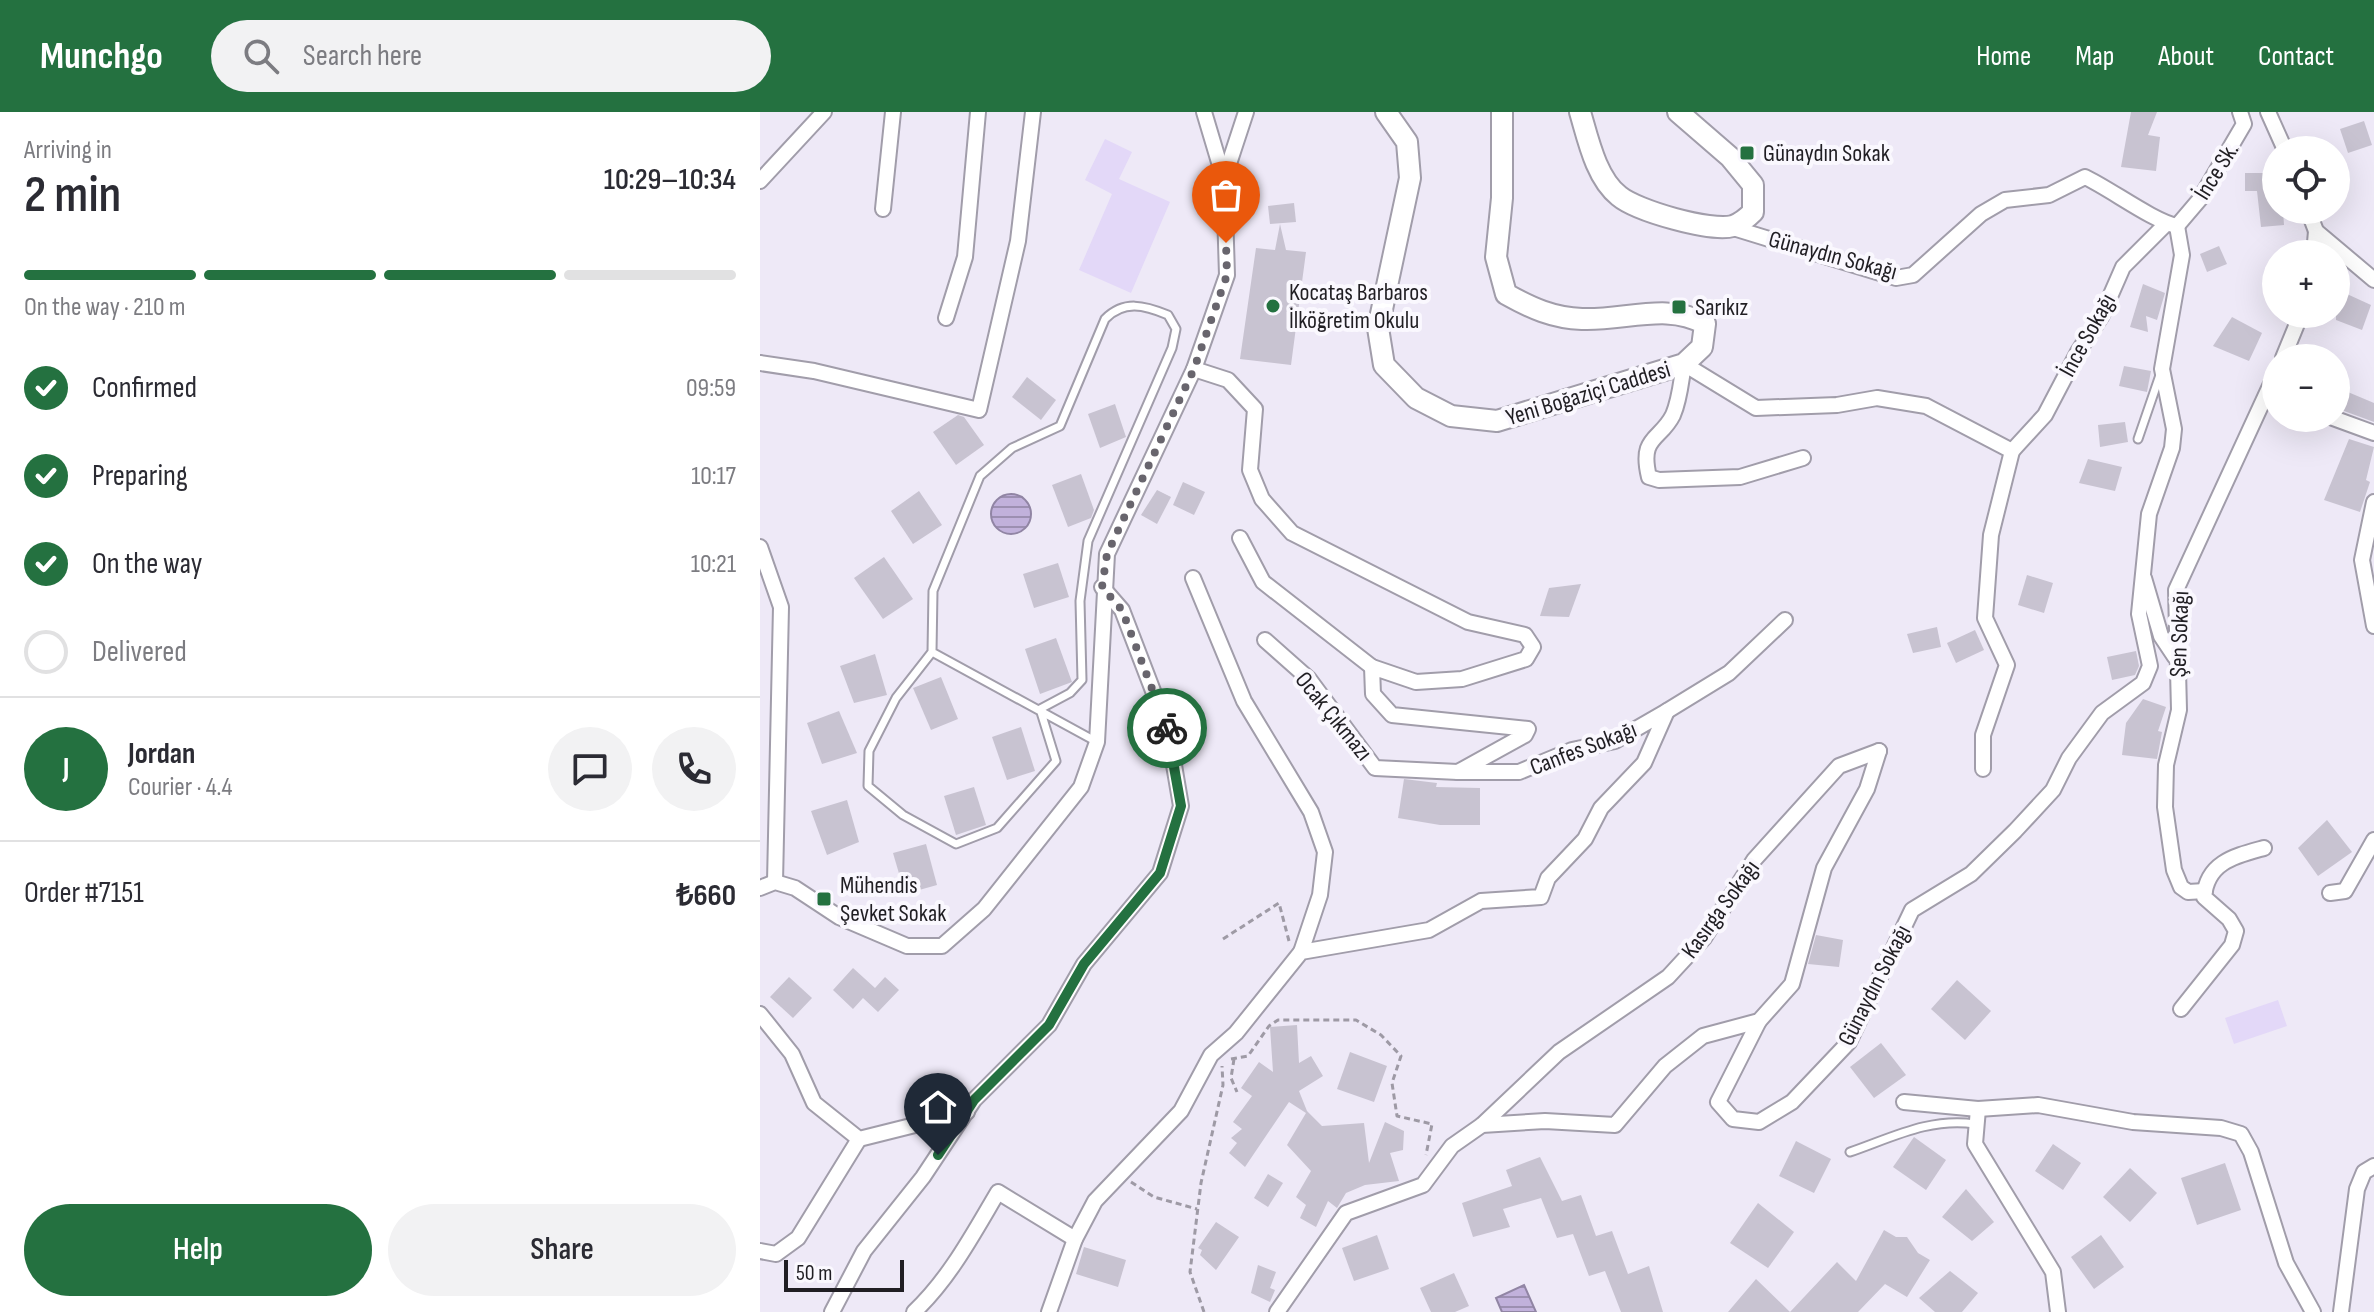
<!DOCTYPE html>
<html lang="en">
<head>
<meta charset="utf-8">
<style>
  :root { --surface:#fff; --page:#f2f2f3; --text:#2b2b33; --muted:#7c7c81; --line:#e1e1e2; --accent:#247140 }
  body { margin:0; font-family:"Sofia Sans Condensed",sans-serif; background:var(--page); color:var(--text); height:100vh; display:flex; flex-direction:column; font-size:30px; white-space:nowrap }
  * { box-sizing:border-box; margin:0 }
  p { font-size:26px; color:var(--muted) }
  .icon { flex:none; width:44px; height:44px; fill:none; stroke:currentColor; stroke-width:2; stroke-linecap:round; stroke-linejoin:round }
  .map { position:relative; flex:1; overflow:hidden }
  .details { display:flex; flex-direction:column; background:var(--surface); width:760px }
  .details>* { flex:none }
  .tools { position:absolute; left:1502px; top:24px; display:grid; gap:16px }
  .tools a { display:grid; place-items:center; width:88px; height:88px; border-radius:50%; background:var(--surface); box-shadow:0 8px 32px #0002; font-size:40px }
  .scale { position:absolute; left:24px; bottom:20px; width:120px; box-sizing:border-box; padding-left:8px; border:4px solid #201e23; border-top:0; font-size:22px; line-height:28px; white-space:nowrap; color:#201e23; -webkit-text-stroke:6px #faf8fe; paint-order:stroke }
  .pin { position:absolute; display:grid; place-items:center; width:68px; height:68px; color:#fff; margin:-82px -34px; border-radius:50% 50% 50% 0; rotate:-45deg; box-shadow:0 0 8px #0007 }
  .pin .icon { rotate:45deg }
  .courier { position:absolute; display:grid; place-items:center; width:80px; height:80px; margin:-40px; border:6px solid #247140; border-radius:50%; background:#fff; color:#222; box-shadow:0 2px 10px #0007 }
  .summary em { font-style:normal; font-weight:600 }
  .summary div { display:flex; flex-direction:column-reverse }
  .summary { display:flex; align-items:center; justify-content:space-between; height:136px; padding:0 24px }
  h1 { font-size:52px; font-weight:600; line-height:60px }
  .bar { display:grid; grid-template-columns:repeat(4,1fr); gap:12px 8px; align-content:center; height:96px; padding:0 24px }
  .bar i { height:10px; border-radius:6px; background:var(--line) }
  .bar .selected { background:var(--accent) }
  .bar p { grid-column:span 4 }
  .line { display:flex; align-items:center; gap:20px; padding:0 24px; border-top:2px solid var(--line) }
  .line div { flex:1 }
  .round { display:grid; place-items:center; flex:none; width:84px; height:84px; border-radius:42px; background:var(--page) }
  ol { padding:0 24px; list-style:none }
  li { display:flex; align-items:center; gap:24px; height:88px }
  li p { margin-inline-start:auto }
  li .icon { padding:8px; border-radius:50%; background:var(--accent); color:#fff; stroke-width:4 }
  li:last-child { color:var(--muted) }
  li i { width:44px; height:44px; border:4px solid var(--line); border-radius:50% }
  .cta { display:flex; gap:16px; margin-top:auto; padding:16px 24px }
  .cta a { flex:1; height:92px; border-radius:48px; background:var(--accent); color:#fff; font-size:32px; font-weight:600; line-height:92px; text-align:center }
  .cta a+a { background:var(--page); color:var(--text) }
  header { display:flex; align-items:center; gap:48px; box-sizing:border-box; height:112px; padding:0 40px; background:var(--accent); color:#fff }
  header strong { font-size:38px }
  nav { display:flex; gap:44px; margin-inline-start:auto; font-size:28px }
  .search { width:560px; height:72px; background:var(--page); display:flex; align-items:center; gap:20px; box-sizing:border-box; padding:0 28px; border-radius:44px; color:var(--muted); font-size:30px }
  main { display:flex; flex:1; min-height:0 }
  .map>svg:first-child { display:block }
</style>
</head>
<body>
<header>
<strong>Munchgo</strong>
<div class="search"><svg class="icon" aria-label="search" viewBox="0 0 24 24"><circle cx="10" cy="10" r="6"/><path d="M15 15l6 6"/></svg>Search here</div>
<nav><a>Home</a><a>Map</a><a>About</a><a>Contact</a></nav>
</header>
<main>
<section class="details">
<div class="summary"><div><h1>2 min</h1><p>Arriving in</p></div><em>10:29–10:34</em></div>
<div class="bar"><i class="selected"></i><i class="selected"></i><i class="selected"></i><i></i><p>On the way · 210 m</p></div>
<ol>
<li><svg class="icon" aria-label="check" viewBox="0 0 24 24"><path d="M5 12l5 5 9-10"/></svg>Confirmed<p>09:59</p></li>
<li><svg class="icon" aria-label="check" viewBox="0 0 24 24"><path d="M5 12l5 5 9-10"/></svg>Preparing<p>10:17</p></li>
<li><svg class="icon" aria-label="check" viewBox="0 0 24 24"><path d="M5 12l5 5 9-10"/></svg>On the way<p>10:21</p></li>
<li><i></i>Delivered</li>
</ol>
<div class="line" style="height:144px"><b class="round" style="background:var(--accent);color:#fff">J</b><div><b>Jordan</b><p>Courier · 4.4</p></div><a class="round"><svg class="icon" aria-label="chat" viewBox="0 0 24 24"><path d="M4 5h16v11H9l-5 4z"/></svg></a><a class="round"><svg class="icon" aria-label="phone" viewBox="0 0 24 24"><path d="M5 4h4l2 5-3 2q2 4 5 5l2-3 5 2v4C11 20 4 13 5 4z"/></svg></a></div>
<div class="line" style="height:104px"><div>Order #7151</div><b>₺660</b></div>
<div class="cta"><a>Help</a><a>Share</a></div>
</section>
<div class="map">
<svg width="1614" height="1200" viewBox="0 0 1614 1200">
  <defs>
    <pattern id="water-rules" width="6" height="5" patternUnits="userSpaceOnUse" patternTransform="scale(2)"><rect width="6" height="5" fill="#c1b1db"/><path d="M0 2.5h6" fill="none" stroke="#9c8fb1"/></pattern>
  </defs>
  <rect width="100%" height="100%" fill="#eee9f7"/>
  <g fill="#e3d8f8">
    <path d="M345,27L372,40L359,67L410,90L371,181L319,158L352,82L325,68Z"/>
    <path d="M1518,888L1527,914L1474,932L1465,906Z"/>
  </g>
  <g fill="url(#water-rules)" stroke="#9185a4" stroke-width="2">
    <circle cx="251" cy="402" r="20"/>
    <path d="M764,1173L776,1200H742L736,1186Z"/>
  </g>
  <g fill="#c8c3d1">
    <path d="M1371,0H1397L1388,23L1400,25L1396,59L1361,55Z"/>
    <path d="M1604,9L1612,33L1588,41L1580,17Z"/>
    <path d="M1485,61H1514V91L1516,98H1523L1524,113L1501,115L1497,79H1485Z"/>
    <path d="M534,91L536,110L510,112L508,94Z"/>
    <path d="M520,112L526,138L546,140L531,253L480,247L496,136L515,138Z"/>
    <path d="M1459,134L1467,152L1447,160L1440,142Z"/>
    <path d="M1383,172L1405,181L1397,208L1386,204L1388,220L1370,215Z"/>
    <path d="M1576,177L1611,193L1602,218L1576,208Z"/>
    <path d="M1472,205L1502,221L1489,249L1453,234Z"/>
    <path d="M1364,254L1391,259L1387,280L1359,274Z"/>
    <path d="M267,265L296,288L281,308L252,285Z"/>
    <path d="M1576,275L1614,291V310L1576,296Z"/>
    <path d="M355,292L366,325L340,336L328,302Z"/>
    <path d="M198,303L204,305L224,333L196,353L173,320Z"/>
    <path d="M1365,310L1368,330L1340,335L1338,313Z"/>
    <path d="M1589,327L1614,335L1606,368L1610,370L1600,400L1564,388Z"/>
    <path d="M1328,347L1362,355L1355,379L1319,371Z"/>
    <path d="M321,362L334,398L331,406L308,415L292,373Z"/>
    <path d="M423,370L445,380L434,403L413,393Z"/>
    <path d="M397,378L411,385L397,412L381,403Z"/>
    <path d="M159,379L182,413L153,432L131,399Z"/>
    <path d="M124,445L153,487L123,507L94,466Z"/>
    <path d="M298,451L309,485L274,496L263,462Z"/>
    <path d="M1267,463L1293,471L1284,501L1258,493Z"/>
    <path d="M821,472L809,505L780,504L789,476Z"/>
    <path d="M1177,515L1181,535L1153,541L1147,522Z"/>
    <path d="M1215,518L1224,538L1196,551L1187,531Z"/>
    <path d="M296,526L312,570L280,582L265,537Z"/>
    <path d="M1376,539L1379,554L1375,563L1352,568L1347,545Z"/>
    <path d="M115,542L127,583L94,591L80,554Z"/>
    <path d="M181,565L198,607L171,618L153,576Z"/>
    <path d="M1383,587L1406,595L1398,619L1402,620L1397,647L1362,643L1366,611Z"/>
    <path d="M79,599L97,641L62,652L47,611Z"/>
    <path d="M261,615L275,659L247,668L232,625Z"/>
    <path d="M644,667L677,671L676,675L720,676V713H680L638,706Z"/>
    <path d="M214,675L226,713L196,723L184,684Z"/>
    <path d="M87,688L99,730L67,743L51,699Z"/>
    <path d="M1567,708L1592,740L1558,764L1538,736Z"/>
    <path d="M166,732L177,773L145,782L133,741Z"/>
    <path d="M1056,823L1083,828L1079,855L1048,852Z"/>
    <path d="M93,856L115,876L125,865L139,878L118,900L103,886L93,897L73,878Z"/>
    <path d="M29,865L52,886L33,906L10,885Z"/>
    <path d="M1197,868L1231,899L1205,928L1171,897Z"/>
    <path d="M537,913L539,951L551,944L563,964L539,979L547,999L562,1014L604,1011L609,1051L625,1010L644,1019L643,1038L630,1041L639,1069L605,1073L586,1081L577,1096L568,1089L556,1115L540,1106L546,1093L536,1085L551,1059L527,1033L546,1001L529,990L485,1055L469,1041L477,1031L471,1026L482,1017L473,1010L492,984L481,976L499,950L513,960L510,915Z"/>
    <path d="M1121,931L1146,963L1114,986L1090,955Z"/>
    <path d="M590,940L627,954L614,990L577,977Z"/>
    <path d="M1154,1025L1186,1048L1166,1078L1133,1055Z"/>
    <path d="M1036,1029L1071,1047L1054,1081L1019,1064Z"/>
    <path d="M1293,1032L1321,1051L1303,1078L1275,1059Z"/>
    <path d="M780,1045L802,1089L821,1083L836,1124L852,1119L868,1162L889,1154L903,1200H861L845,1159L829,1164L813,1122L797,1126L781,1086L743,1097L750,1115L713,1125L702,1091L752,1074L746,1058Z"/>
    <path d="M1465,1051L1481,1098L1437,1113L1421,1066Z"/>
    <path d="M1370,1056L1397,1081L1370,1110L1343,1085Z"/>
    <path d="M508,1062L523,1071L508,1095L494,1086Z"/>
    <path d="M1206,1077L1234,1110L1212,1129L1182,1105Z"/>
    <path d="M998,1091L1034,1120L1008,1156L970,1131Z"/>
    <path d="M456,1110L479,1125L456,1158L440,1143L442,1138L438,1136Z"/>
    <path d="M1124,1118L1136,1125H1147L1158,1141L1170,1148L1147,1185L1125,1172L1098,1200H968L996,1167L1030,1200L1077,1150L1096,1169Z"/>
    <path d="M617,1123L629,1157L594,1169L582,1136Z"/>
    <path d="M1341,1123L1364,1155L1334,1177L1311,1145Z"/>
    <path d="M324,1135L366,1148L358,1175L316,1162Z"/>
    <path d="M498,1153L516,1160L510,1176L515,1178L510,1190L491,1181Z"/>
    <path d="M1190,1159L1218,1181L1202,1200H1175L1159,1186Z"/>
    <path d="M694,1161L709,1194L695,1200H671L660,1176Z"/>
  </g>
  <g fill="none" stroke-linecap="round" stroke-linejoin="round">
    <defs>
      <g id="lane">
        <path d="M1378,327L1400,263"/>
        <path d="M172,540L136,586L109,639L108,674L143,703L196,732L237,716L296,649L280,597L310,581L322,568L320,489L328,429L412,236L416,217L408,203C384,193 364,188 345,207L300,314L252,336L220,364L173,479L172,540L337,630"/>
        <path d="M1090,1040C1131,1026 1170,1005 1215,1012"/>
      </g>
      <g id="street">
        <path d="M1508,0L1525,38"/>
        <path d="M464,67L486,0"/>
        <path d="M0,69L64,0"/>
        <path d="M123,97L133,0"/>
        <path d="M1548,98L1556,119L1614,168"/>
        <path d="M1417,114L1440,87L1484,12L1480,0"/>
        <path d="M970,115L1136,166L1153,163L1221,102L1245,88L1289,83L1325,65C1352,78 1393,109 1417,114"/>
        <path d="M1554,142L1556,119"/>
        <path d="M186,206L205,145L218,0"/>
        <path d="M1523,246L1541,202"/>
        <path d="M0,251L54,259L219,298L258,129L273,0"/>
        <path d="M1573,306L1614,321"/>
        <path d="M1252,339L1285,303L1318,240L1342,203L1363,155L1406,112"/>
        <path d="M1043,346L980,365L899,368L889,365C879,324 900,329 913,303C920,287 921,269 924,252L996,296L1077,293L1117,286L1166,294L1252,339L1231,423L1225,506L1247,553L1223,623V657"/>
        <path d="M1614,390L1602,448L1614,514"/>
        <path d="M480,426L503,470L612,555"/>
        <path d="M0,435L21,495L15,770"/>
        <path d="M433,466L484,589L551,700L565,740L560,783L541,840"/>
        <path d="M1384,466L1401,524L1415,545"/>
        <path d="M505,528L549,567L615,656L698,660"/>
        <path d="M907,599L969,561L1025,508"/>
        <path d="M0,776L15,770L35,776L79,805L147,834H182L224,797L321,675L337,630L347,442L434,257L467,163L464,67L444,0"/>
        <path d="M1445,779L1428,780L1421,775L1414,758L1405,695L1406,653L1419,598L1416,478L1516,261"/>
        <path d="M1570,781L1585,779L1614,728"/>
        <path d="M1421,897L1472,833L1476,819L1469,807L1444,785C1447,750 1475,744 1504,736"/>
        <path d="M0,902L32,942L54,991L99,1027L207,1000"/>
        <path d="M999,909L958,990L973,1007L999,1010L1032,990L1089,930L1152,798L1211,762L1255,719L1293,678L1309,646L1342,601L1383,571L1390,554L1379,502L1389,402L1412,336L1414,317L1402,257L1422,143L1417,114"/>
        <path d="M1144,990L1218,997L1278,993L1373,1010L1461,1016L1481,1022L1491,1040L1526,1151L1553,1200"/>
        <path d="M1218,997L1215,1032L1293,1160L1298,1200"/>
        <path d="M722,1013L799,940L908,865L944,826L994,748L1079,654L1119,639"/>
        <path d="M0,1139L16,1142L38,1126L99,1027"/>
        <path d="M72,1200L104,1139L163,1065L214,988L289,913L324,852L400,761L421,694L408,618L362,498L342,475"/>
        <path d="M154,1200C190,1166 213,1122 238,1080L315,1127"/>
        <path d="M289,1200L315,1127L335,1089L421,999L451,943L476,921L541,840L669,818L721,789L781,785L788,766L825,727L841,696L884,651L907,599L855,629L812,638L759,660H698L765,623L768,617L632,603L613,582L612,555L656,570L702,567L766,547L773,535L765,523L708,510L532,421L502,387L490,358L495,297L468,268L434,257"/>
        <path d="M517,1200L586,1101L663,1073L692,1034L722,1013L785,1009L855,1013L905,954L943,924L999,909L1032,872L1064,756L1107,677L1119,639"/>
        <path d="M1581,1200L1597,1077L1604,1060L1614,1054"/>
      </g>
      <g id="secondary">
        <path d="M626,0L647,30L650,66L618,216L624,253L656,286L691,304L737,309L924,252L942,235L945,212C908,190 864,209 822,207C793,206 771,196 746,182L736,145L742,86V0"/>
        <path d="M820,0C828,27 836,66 859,84C877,99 951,120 973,114C981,111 987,106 993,100V73L970,45L918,0"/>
      </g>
    </defs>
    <use href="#lane" stroke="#a19daa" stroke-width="11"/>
    <use href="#street" stroke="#a19daa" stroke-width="18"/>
    <use href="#secondary" stroke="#a19daa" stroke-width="24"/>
    <g stroke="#9e9aa5" stroke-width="3" stroke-dasharray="6 4" stroke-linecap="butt">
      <path d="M463,827L519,791L529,829"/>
      <path d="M471,947L488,944L509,914L518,908H596L621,923L641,944L632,971L637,1004L672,1012L666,1043"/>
      <path d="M474,947L471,966L477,980"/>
      <path d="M371,1070L394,1085L437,1097"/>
      <path d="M444,1200L430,1160L441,1071L463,973L462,954"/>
    </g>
    <use href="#lane" stroke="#fff" stroke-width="7"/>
    <use href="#street" stroke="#fff" stroke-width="14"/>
    <use href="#secondary" stroke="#fff" stroke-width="20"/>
  </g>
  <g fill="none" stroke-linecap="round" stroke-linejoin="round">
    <path stroke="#68656d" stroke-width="8" stroke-dasharray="0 14.4" d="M407,616L362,498L342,475L347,442L434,257L467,163L466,131"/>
    <path stroke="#247140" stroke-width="10" d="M178,1043L214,988L289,913L324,852L400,761L421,694L407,616"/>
  </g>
  <g fill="#247140" stroke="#faf8fe" stroke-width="3">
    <rect x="979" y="33" width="16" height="16" rx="4"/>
    <circle cx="513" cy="194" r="8"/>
    <rect x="911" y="187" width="16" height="16" rx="4"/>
    <rect x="56" y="779" width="16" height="16" rx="4"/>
  </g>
  <g text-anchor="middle" stroke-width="8" stroke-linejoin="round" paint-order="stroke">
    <g font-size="24" fill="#201e23" stroke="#faf8fe" text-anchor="start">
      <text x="1003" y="49">Günaydın Sokak</text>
      <text x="529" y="188">Kocataş Barbaros<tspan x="529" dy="28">İlköğretim Okulu</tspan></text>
      <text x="935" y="203">Sarıkız</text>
      <text x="80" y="781">Mühendis<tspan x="80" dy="28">Şevket Sokak</tspan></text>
    </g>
    <g font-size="24" fill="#201e23" stroke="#faf8fe">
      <text transform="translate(1456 59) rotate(-58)" y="8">İnce Sk.</text>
      <text transform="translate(1073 143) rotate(15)" y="8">Günaydın Sokağı</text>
      <text transform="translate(1327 223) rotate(-61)" y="8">İnce Sokağı</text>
      <text transform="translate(828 281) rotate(-17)" y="8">Yeni Boğaziçi Caddesi</text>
      <text transform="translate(1419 522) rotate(-88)" y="8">Şen Sokağı</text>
      <text transform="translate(574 604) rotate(51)" y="8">Ocak Çıkmazı</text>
      <text transform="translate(823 636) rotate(-21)" y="8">Canfes Sokağı</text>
      <text transform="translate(960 797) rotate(-54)" y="8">Kasırga Sokağı</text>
      <text transform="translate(1114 873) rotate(-63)" y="8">Günaydın Sokağı</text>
    </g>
  </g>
</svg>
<div class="tools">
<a><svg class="icon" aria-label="locate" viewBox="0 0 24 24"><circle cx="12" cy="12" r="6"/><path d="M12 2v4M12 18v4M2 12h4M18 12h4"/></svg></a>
<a>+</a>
<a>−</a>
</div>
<div class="scale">50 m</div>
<div class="pin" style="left:466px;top:131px;background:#ea580c"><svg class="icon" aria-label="bag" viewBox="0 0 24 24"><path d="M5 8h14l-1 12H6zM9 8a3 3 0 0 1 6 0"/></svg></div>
<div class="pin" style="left:178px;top:1043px;background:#1f2937"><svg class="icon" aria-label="home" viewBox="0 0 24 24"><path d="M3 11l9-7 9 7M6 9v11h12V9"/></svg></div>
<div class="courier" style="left:407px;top:616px"><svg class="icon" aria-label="bike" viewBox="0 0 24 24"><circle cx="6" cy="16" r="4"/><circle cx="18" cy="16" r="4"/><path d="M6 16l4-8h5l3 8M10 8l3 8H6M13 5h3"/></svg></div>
</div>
</main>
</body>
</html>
